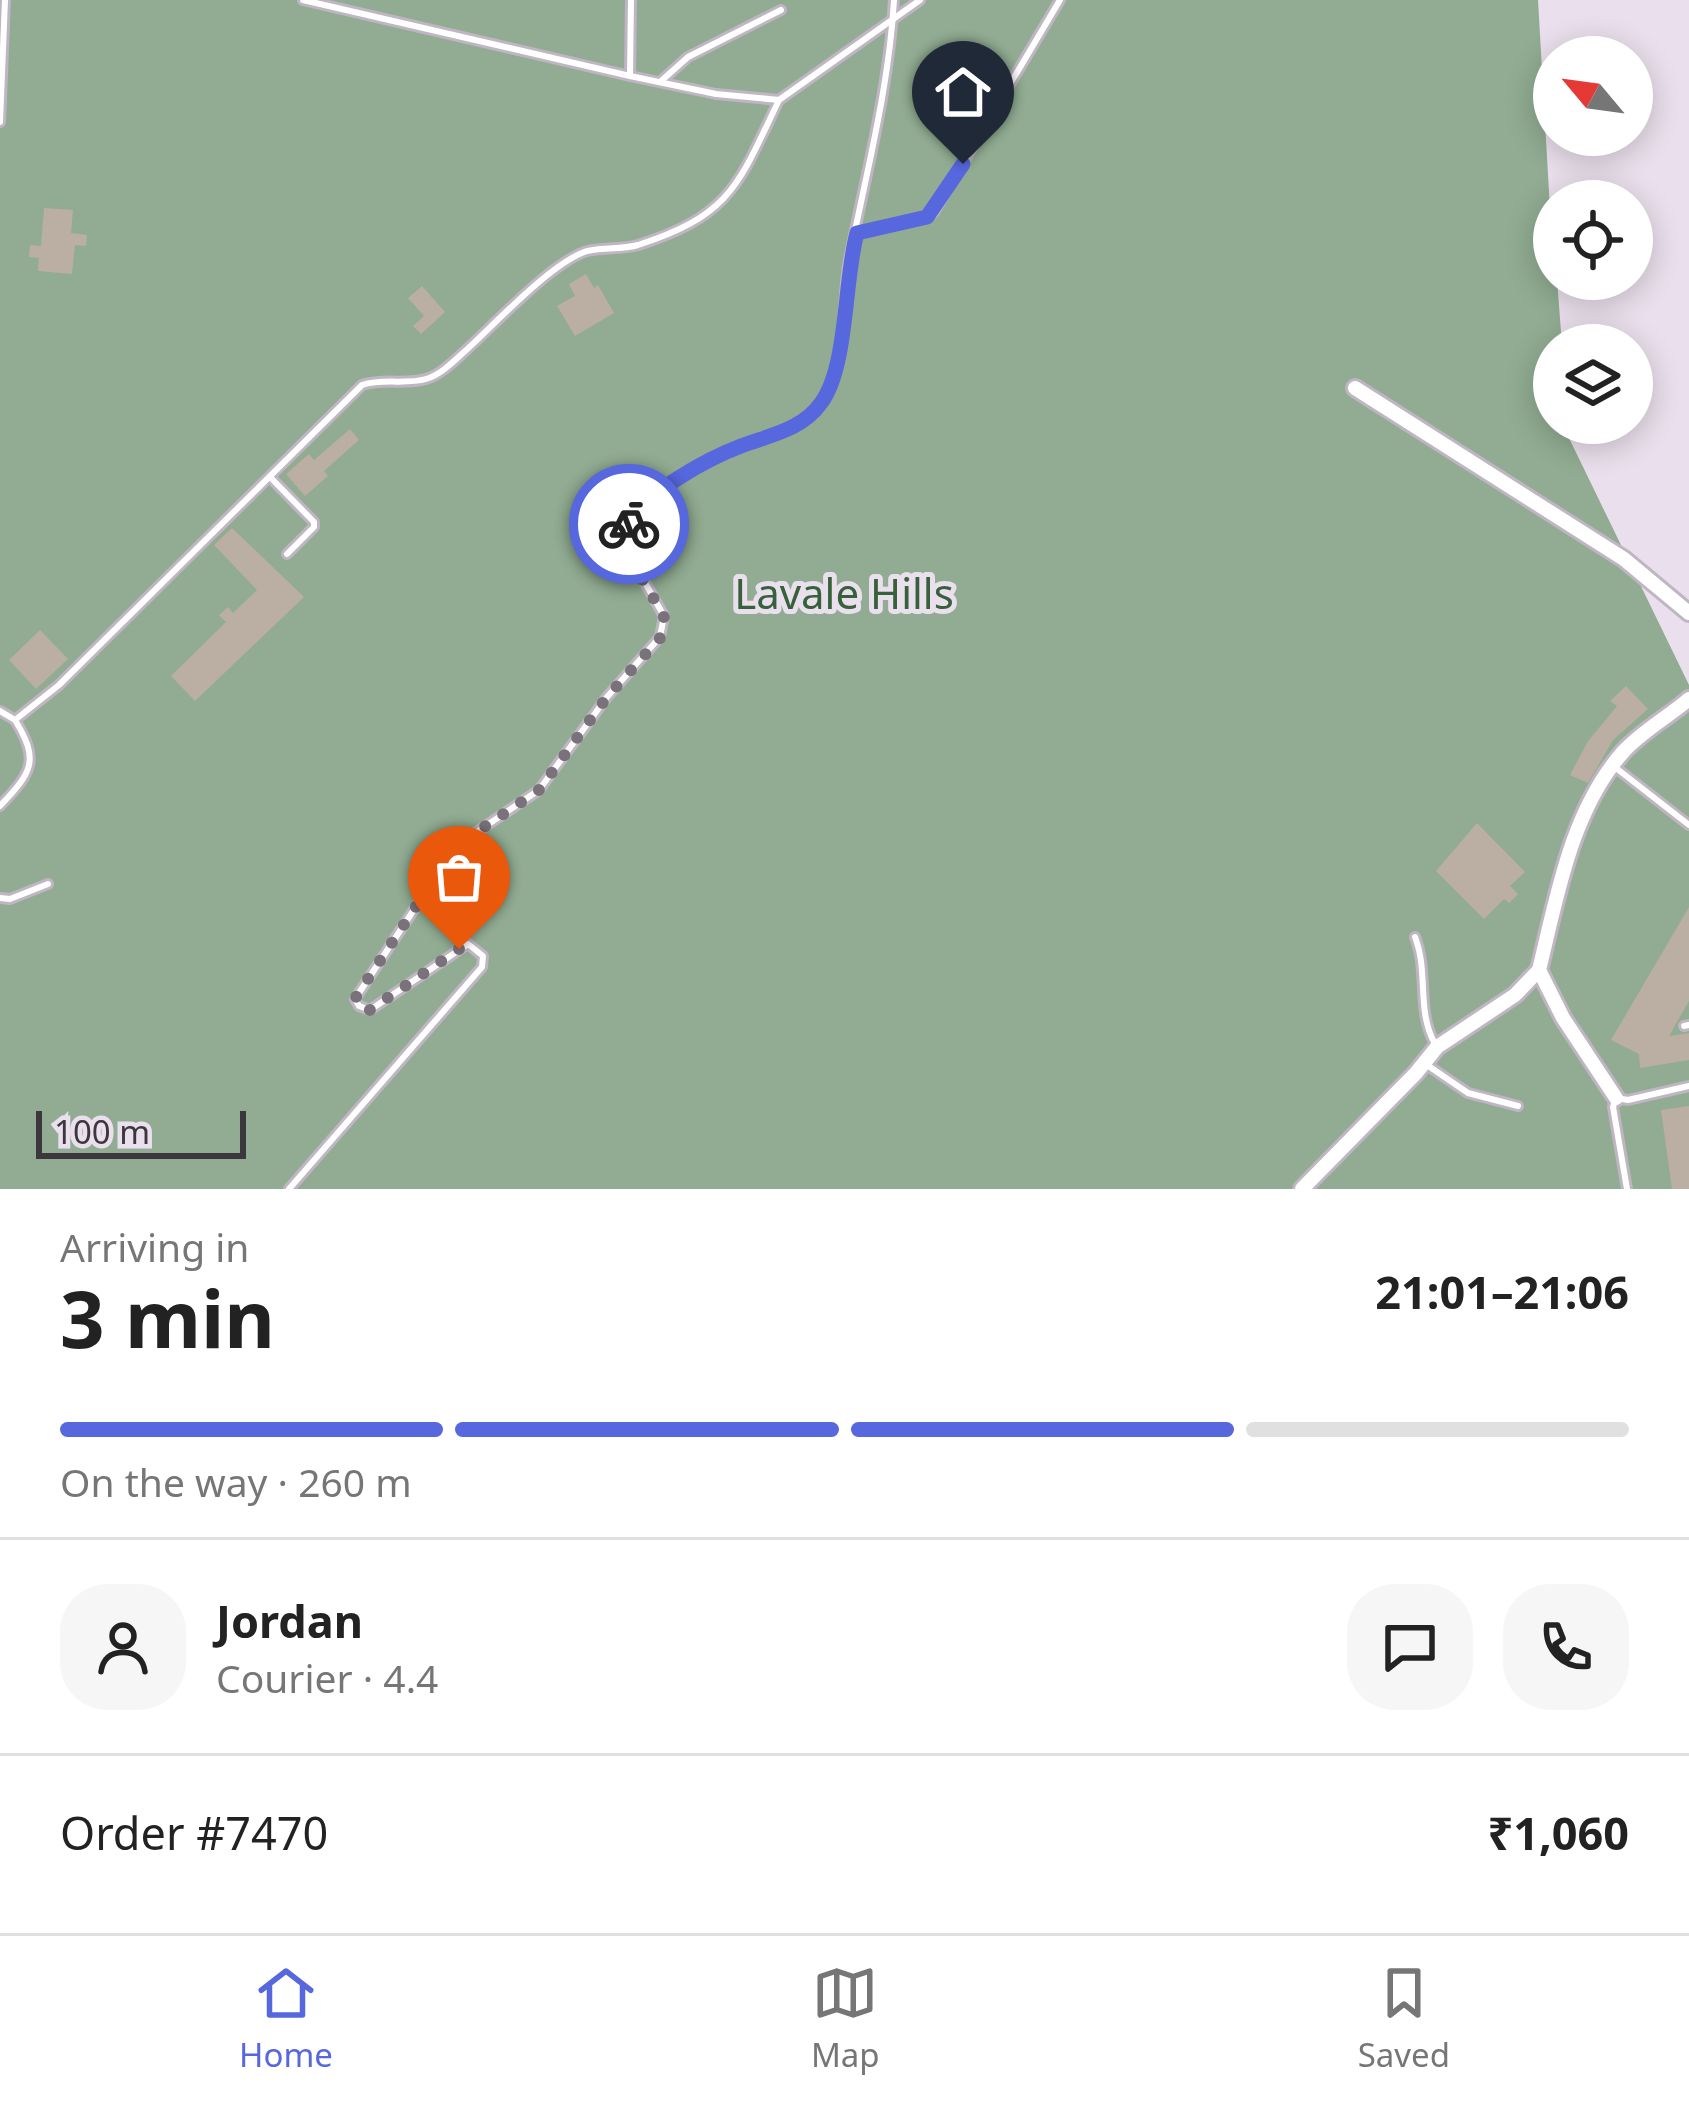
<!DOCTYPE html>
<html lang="en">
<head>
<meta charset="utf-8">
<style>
  :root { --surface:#fff; --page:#f6f6f6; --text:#222; --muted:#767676; --line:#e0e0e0; --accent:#5767dd }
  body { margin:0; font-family:"Noto Sans",sans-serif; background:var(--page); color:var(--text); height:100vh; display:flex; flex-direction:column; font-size:45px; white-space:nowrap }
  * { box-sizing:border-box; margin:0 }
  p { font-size:39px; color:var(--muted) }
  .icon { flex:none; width:66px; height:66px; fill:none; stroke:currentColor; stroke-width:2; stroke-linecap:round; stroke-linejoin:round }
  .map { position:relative; height:1189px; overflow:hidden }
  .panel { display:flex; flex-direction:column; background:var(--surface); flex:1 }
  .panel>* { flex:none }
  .needle { width:78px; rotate:299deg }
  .fabs { position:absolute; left:1533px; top:36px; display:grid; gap:24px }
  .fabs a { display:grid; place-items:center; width:120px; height:120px; border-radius:50%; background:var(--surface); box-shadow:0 6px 30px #0003; font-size:60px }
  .scale { position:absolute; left:36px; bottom:30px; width:210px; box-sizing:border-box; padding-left:12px; border:6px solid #3c373c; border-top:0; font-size:33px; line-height:42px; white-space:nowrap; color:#3c373c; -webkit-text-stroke:9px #eadfec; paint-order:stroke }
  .pin { position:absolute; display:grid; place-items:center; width:102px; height:102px; color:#fff; margin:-123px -51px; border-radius:50% 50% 50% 0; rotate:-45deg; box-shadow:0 0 12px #0007 }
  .pin .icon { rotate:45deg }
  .courier { position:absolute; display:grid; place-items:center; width:120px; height:120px; margin:-60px; border:9px solid #5767dd; border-radius:50%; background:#fff; color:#222; box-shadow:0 3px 15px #0007 }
  .head em { font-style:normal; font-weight:700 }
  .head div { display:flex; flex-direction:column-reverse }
  .head { display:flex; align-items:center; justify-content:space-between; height:204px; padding:0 60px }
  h1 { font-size:78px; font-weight:700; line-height:90px }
  .bar { display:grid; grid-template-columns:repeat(4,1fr); gap:18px 12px; align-content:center; height:144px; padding:0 60px }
  .bar i { height:15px; border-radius:9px; background:var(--line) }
  .bar .active { background:var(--accent) }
  .bar p { grid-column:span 4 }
  .line { display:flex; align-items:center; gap:30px; padding:0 60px; border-top:3px solid var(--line) }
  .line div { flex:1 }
  .round { display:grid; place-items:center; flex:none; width:126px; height:126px; border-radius:48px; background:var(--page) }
  .tab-bar { display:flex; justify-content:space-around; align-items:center; height:168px; border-top:3px solid var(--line); background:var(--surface); font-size:33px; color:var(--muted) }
  .tab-bar a { display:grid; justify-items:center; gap:6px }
  .tab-bar .active { color:var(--accent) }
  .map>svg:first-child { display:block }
</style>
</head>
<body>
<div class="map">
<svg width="1689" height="1189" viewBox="0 0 1689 1189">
  <rect width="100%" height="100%" fill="#eadfec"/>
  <path fill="#91ac92" d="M0,0H1538L1554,279H1557L1562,345H1554V423H1567L1568,436L1689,685V1189H0Z"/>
  <g fill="#bbaea3">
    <path d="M44,208L73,210L71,233L87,235L86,246L75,245L72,274L38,271L39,258L29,257L30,245L41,246Z"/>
    <path d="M586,274L594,288L598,285L614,313L575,336L557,306L575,296L569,284Z"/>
    <path d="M422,286L445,312L421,334L413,326L424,316L408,298Z"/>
    <path d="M350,429L359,440L324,471L328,476L305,496L286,474L309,454L314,460Z"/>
    <path d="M232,528L304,597L195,701L171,676L226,622L219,615L228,607L233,613L257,590L214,545Z"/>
    <path d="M40,630L68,659L36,689L9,660Z"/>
    <path d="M1626,686L1648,709L1613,740L1588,783L1570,775L1588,741L1617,706L1610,701Z"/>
    <path d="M1477,823L1525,872L1510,886L1518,894L1509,903L1504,899L1484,919L1436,871Z"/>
    <path d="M1689,907V1001L1669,1036L1689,1033V1060L1640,1068L1639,1054L1611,1040Z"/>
    <path d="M1689,1106V1189H1672L1661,1110Z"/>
  </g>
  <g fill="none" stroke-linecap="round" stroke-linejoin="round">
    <defs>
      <g id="service">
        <path d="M303,0L630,76L631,0"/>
        <path d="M630,76L716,94L779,100L920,0"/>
        <path d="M660,82L688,57L781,10"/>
        <path d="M0,122L5,0"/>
        <path d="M857,233L927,217L934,212L1060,0"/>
        <path d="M270,477L314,522V527L287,554"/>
        <path d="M0,711L15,720L59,685L362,385C383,378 406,385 426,379C440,375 453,362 464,352C494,325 548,266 584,252C596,247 621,250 638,245C732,215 739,183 779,100"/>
        <path d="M1616,768L1689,825"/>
        <path d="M0,806C32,772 40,761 15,720"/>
        <path d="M0,898L10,899L48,884"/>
        <path d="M1415,937C1429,973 1416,1010 1435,1044"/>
        <path d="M1684,1026L1689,1025"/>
        <path d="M1427,1065L1468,1093L1518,1106"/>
        <path d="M289,1189L482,967L483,956L468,944L370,1010L359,1006L355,999L456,846L539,790L607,697L660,637L664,616L624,546C627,496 695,467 735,448C765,434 801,433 822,403C847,368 841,302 849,260C866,174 889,88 894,0"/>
        <path d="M1627,1189L1613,1107L1616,1098L1628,1100L1689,1086"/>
      </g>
      <g id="minor">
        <path d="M1355,388L1624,559L1689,613"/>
        <path d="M1616,1098L1563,1018L1539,970C1557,897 1571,811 1623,752C1641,732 1668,717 1689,699"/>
        <path d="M1302,1189L1416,1073L1437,1047L1515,995L1539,970"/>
      </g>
    </defs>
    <use href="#service" stroke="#c0b5c2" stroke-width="12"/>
    <use href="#minor" stroke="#c0b5c2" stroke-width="20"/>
    <use href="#service" stroke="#fff" stroke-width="6"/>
    <use href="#minor" stroke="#fff" stroke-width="14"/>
  </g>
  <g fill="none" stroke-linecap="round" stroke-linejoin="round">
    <path stroke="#79727a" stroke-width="12" stroke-dasharray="0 21.6" d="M459,949L370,1010L357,1004L356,997L456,846L539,790L607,697L660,638L664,616L625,550L629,524"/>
    <path stroke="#5767dd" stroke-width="15" d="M629,524C644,493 709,458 741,446C770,435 802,430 821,403C848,367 844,279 857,233L927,217L963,164"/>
  </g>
  <g text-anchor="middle" stroke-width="10" stroke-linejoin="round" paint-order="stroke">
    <g font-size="42" fill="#36613b" stroke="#eadfec">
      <text x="844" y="609">Lavale Hills</text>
    </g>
  </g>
</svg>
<div class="fabs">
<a><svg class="needle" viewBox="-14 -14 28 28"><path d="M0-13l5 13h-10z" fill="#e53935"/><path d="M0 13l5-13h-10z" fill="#767676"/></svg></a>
<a><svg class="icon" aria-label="locate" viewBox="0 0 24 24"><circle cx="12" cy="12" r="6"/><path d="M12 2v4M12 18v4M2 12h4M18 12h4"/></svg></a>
<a><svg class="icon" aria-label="layers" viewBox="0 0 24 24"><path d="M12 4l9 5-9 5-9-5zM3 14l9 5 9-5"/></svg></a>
</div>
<div class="scale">100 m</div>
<div class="pin" style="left:459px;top:949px;background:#ea580c"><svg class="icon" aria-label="bag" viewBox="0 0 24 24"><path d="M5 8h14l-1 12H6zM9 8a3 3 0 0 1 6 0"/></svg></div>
<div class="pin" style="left:963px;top:164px;background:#1f2937"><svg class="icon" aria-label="home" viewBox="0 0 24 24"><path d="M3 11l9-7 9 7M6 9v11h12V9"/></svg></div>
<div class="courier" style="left:629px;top:524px"><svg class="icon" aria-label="bike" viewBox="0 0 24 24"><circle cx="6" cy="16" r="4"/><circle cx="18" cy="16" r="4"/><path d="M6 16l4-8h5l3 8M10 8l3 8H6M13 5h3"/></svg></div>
</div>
<section class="panel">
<div class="head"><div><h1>3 min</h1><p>Arriving in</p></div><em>21:01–21:06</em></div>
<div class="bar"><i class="active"></i><i class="active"></i><i class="active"></i><i></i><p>On the way · 260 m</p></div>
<div class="line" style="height:216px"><a class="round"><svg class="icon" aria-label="person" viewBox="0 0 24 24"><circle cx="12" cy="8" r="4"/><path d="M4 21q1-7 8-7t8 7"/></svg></a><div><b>Jordan</b><p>Courier · 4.4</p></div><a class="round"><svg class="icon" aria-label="chat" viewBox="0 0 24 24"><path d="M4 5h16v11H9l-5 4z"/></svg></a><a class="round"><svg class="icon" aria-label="phone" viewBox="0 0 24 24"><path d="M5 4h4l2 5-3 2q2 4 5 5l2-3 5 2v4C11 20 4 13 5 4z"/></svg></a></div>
<div class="line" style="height:156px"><div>Order #7470</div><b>₹1,060</b></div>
</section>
<nav class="tab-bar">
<a class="active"><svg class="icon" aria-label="home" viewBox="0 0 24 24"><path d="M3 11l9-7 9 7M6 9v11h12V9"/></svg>Home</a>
<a><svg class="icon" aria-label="map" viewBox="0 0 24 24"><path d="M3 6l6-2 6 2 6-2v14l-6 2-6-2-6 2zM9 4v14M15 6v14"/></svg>Map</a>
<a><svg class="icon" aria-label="saved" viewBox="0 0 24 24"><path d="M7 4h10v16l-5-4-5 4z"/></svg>Saved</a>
</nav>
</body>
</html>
